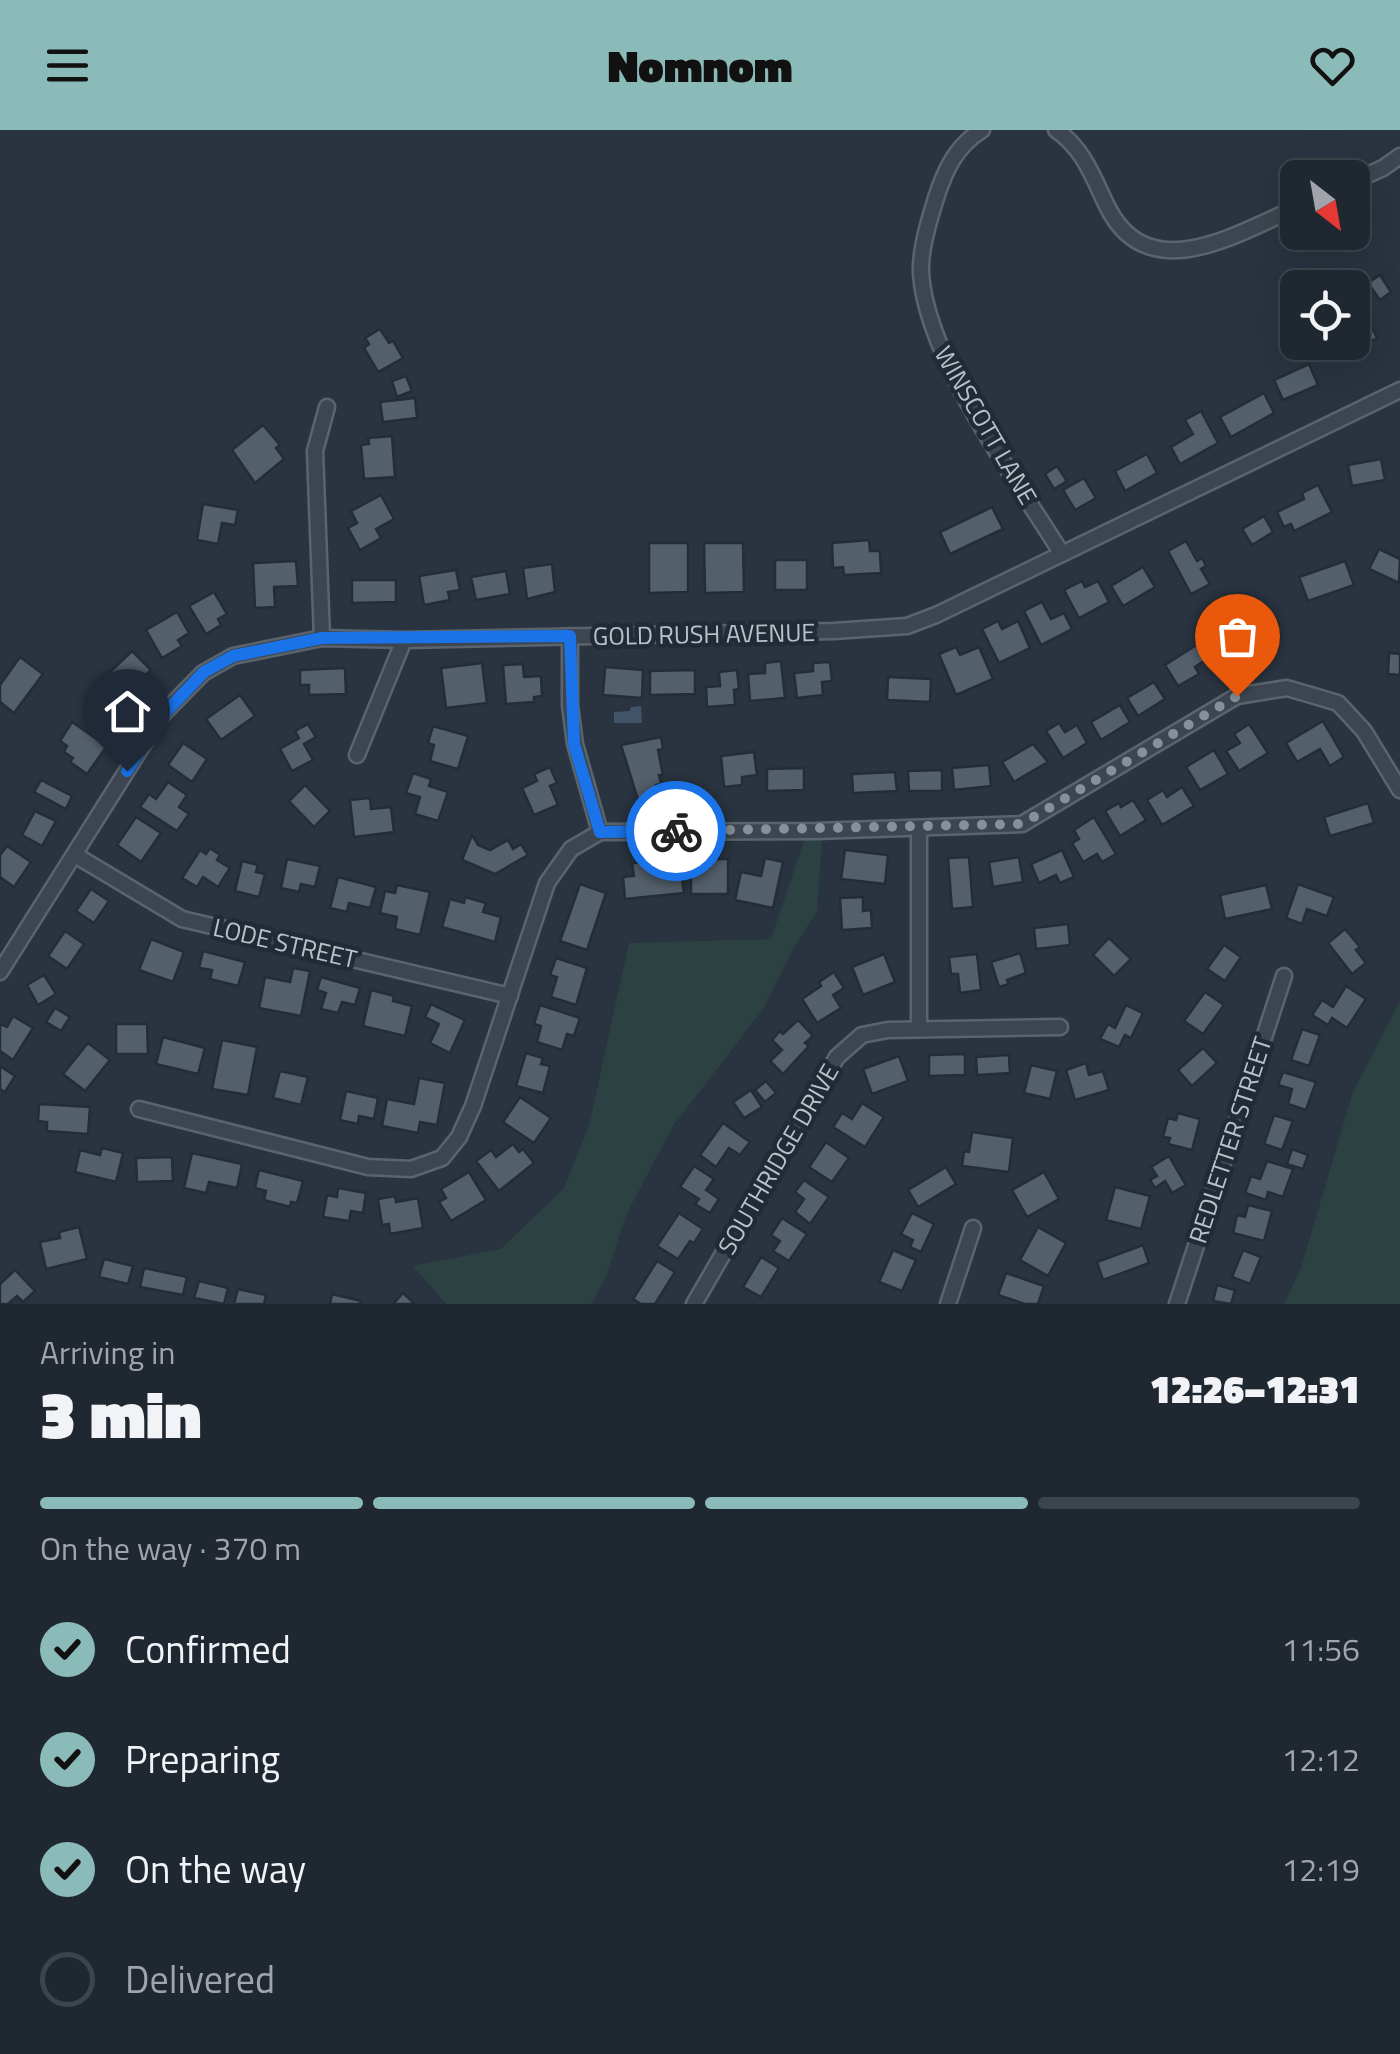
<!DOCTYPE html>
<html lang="en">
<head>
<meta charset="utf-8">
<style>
  :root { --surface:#1f2730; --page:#272f38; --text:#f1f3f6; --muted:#a1a5ab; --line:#3c444c; --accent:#8bbbb9 }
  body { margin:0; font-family:"Titillium Web",sans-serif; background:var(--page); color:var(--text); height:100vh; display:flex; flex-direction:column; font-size:38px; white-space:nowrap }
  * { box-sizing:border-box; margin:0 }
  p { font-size:32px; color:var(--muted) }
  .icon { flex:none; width:55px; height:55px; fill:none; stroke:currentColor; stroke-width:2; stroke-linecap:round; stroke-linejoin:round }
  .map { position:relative; height:1174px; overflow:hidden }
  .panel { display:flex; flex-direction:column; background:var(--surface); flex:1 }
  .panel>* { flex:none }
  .needle { width:65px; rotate:149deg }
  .tools { position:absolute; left:1280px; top:30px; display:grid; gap:20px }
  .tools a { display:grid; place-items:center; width:90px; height:90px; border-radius:15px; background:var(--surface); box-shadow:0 10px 40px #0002,0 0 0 2px var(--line); font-size:50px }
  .pin { position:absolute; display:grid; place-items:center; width:85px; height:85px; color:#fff; margin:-102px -42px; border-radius:50% 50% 50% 0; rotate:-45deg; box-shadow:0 0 10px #0007 }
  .pin .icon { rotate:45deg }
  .courier { position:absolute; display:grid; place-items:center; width:100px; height:100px; margin:-50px; border:8px solid #1a73e8; border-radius:50%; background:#fff; color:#222; box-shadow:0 2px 12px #0007 }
  .summary em { font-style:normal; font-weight:800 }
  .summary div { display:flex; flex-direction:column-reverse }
  .summary { display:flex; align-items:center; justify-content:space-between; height:170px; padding:0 40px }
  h1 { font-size:65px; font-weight:800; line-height:75px }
  .bar { display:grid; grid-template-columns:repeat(4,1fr); gap:15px 10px; align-content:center; height:120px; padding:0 40px }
  .bar i { height:12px; border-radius:8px; background:var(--line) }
  .bar .on { background:var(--accent) }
  .bar p { grid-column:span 4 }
  ol { padding:0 40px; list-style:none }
  li { display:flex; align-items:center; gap:30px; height:110px }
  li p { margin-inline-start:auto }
  li .icon { padding:10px; border-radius:50%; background:var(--accent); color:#111; stroke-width:4 }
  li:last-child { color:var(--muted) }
  li i { width:55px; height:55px; border:5px solid var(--line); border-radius:50% }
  header { display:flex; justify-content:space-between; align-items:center; height:130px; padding:0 40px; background:var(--accent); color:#111; font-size:45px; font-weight:800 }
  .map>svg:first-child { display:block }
</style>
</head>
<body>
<header><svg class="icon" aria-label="menu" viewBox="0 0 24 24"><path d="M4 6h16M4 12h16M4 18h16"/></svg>Nomnom<svg class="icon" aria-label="heart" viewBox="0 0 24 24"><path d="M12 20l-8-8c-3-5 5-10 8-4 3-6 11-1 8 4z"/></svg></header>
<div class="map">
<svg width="1400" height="1174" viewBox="0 0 1400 1174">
  <rect width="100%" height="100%" fill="#293440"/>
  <g fill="#2c4242">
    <path d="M805,708L822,709L817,781L793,819L763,879L673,996L626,1085L606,1147L591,1174H446L413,1136L501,1119L564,1058L589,996L629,813L771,809Z"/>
    <path d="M1400,871V1174H1284L1301,1138L1353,962Z"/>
  </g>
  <path fill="#415368" d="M641,576L642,593H614V582L630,581L631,577Z"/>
  <g fill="#535f6b" stroke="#242d37" stroke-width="2.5">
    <path d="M1380,145L1391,162L1380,170L1368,153Z"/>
    <path d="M1368,190L1377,208L1332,231L1323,212H1352V197Z"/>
    <path d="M380,199L389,213L393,211L403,228L378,242L364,218L369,214L365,208Z"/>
    <path d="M1309,234L1318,255L1283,270L1274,250Z"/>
    <path d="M406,246L412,261L397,267L392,251Z"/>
    <path d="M1264,263L1274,283L1231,307L1220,287Z"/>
    <path d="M415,268L417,288L383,292L380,272Z"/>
    <path d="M1201,281L1218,313L1180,334L1171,317L1193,304L1185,290Z"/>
    <path d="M263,295L280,315L276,318L284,329L255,353L232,320Z"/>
    <path d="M392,306L395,347L364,349L361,315L369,314L368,308Z"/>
    <path d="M1147,324L1157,343L1125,361L1115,341Z"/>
    <path d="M1381,329L1385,350L1352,356L1348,335Z"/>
    <path d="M1057,336L1067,351L1054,359L1045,344Z"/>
    <path d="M1084,348L1096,368L1075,380L1063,360Z"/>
    <path d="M1318,355L1332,382L1294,401L1291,394L1284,397L1277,382L1304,369L1302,363Z"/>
    <path d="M381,365L394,389L376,399L381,408L360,420L348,398L357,393L351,381Z"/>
    <path d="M203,374L238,380L235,395L222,393L218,414L197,410Z"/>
    <path d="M992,377L1003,399L950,424L940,402Z"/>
    <path d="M1264,386L1273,402L1252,415L1242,399Z"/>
    <path d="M869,410L870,421H880L881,443L844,445L843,437L833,438L832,413Z"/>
    <path d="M1186,411L1197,431L1202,428L1206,436L1201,439L1210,454L1191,464L1168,421Z"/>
    <path d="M649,413H688V462L649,463Z"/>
    <path d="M704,413H743L744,462L705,463Z"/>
    <path d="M1379,419L1400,429L1399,453L1369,439Z"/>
    <rect x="775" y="430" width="32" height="30"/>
    <path d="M296,431L298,456L274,457L275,477L255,478L253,433Z"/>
    <path d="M1345,431L1354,455L1308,471L1299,447Z"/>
    <path d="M552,434L555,462L527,469L523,438Z"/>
    <path d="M1143,437L1155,457L1123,476L1111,456Z"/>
    <path d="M456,440L460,460L448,462L450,470L424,475L419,446Z"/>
    <path d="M506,441L510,464L476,470L471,447Z"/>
    <path d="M352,450H396V472L352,473Z"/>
    <path d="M1082,451L1085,457L1098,451L1109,472L1079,488L1064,460Z"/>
    <path d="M214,462L227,484L218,489L221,495L206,504L189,476Z"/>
    <path d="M1042,472L1051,489L1064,483L1072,499L1041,515L1024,481Z"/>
    <path d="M177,482L189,503L178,510L182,516L162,528L146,500Z"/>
    <path d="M1236,482L1273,491L1268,512L1230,503Z"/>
    <path d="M998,491L1002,499L1018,491L1030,518L999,533L982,499Z"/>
    <path d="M1198,514L1207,529L1195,537L1199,544L1178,556L1165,535Z"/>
    <path d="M956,517L960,525L979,517L993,549L956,565L939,524Z"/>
    <path d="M132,521L151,540L129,561L110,542Z"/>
    <path d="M1389,523L1400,524V545L1388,544Z"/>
    <path d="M20,527L43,544L14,583L0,572V555Z"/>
    <path d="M781,531L785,568L750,571L748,544L765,543V533Z"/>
    <path d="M830,532L832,551L822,552L823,565L797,568L794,543L813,541V533Z"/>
    <path d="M482,533L487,573L446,578L441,538Z"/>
    <path d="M523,534L524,547L541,546L542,566L534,567V572L506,574L503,535Z"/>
    <path d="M605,537L643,540L642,568L603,565Z"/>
    <path d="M345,538L346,564L309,565V555H300V540Z"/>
    <path d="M695,540V564L650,565V541Z"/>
    <path d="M737,540L739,559L734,560L735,575L707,577L706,557L720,556L719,542Z"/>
    <path d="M888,547L931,549L930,572L887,570Z"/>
    <path d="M1154,552L1165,569L1138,586L1127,568Z"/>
    <path d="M240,565L255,586L221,610L206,589Z"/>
    <path d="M113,566L131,578L112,606L94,594Z"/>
    <path d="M1120,575L1130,592L1101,610L1091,592Z"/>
    <path d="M1323,591L1344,627L1330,636L1320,619L1297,632L1286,613Z"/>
    <path d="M72,592L107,616L87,644L70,632L73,628L64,622L67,616L60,611Z"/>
    <path d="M1059,593L1065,602L1077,595L1087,613L1063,628L1046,601Z"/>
    <path d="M308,594L316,607L304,614L313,630L292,641L280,619L299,608L295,601Z"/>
    <path d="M1249,594L1268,623L1239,641L1226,621L1240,613L1234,604Z"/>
    <path d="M433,596L468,606L458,639L430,631L434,615L428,613Z"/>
    <path d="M661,607L663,619L658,620L663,645H659L661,654L656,655L659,672L640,676L621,615Z"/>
    <path d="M183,613L207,629L192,652L168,635Z"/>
    <path d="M1033,614L1048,632L1014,652L1002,632Z"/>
    <path d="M1214,620L1228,644L1200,660L1186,637Z"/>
    <path d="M754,622L757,645L742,647V655L724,657L721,626Z"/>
    <path d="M989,635L991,656L954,660L952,638Z"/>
    <path d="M550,637L557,653L550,656L558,675L534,685L522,658L537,651L534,644Z"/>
    <path d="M804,638V660L767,661V639Z"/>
    <path d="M942,640V661H909L908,641Z"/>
    <path d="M895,642L897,661L853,663L852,644Z"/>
    <path d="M413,643L431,649L429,656L448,662L438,691L415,684L420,667L406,663Z"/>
    <path d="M41,650L72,666L66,679L34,662Z"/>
    <path d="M168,652L187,665L179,677L189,684L177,701L140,677L149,664L156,669Z"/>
    <path d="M305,655L330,681L314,697L289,671Z"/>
    <path d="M695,656L699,673L680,676L677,660Z"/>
    <path d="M1182,657L1194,676L1162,695L1147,670L1163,660L1167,667Z"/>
    <path d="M370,668L371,679L391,677L394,702L354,707L350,670Z"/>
    <path d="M1133,670L1146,690L1120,706L1105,681L1119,673L1121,677Z"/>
    <path d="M1368,673L1374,693L1330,706L1324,687Z"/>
    <path d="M35,681L56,691L42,716L22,705Z"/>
    <path d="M136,687L161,703L141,732L117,715Z"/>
    <path d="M1094,687L1116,724L1102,732L1097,724L1083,732L1072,713L1079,709L1074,700Z"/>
    <path d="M472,705L478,715L490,720L508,710L513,719L521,714L528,725L495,744L462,730Z"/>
    <path d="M7,716L31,732L14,757L0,747V725Z"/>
    <path d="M210,718L220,725L217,730L230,738L218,757L203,747L197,757L182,748L200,720L206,724Z"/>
    <path d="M845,720L888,725L885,754L841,749Z"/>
    <path d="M1062,720L1074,747L1060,753L1056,745L1039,753L1031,734Z"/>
    <path d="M969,727L973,777L952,779L948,728Z"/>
    <path d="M1019,727L1023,752L993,757L989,732Z"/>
    <path d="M765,728L783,732L773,778L735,770L741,742L761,746Z"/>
    <path d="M287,729L320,736L315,757L301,754L299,762L281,758Z"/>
    <path d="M709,729H728V764H691V737H709Z"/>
    <path d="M242,731L258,735L256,742L265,744L259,767L235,761Z"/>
    <path d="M650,732L651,735L680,732L684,763L625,769L623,747L634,746L632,733Z"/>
    <path d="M338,747L376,757L370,778L349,773L347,782L330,778Z"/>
    <path d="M580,754L606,763L587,820L560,811Z"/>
    <path d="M1298,754L1334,767L1327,786L1307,779L1302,794L1286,788Z"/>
    <path d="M397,755L430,762L420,805L395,799L397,787L380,783L385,761L395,763Z"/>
    <path d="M1266,755L1272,779L1225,789L1220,765Z"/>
    <path d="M91,759L109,771L94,793L76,781Z"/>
    <path d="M465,767L486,773L483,782L501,787L495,812L442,797L450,769L464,773Z"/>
    <path d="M863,767V781L871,780L872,798L842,800L840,768Z"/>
    <path d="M1068,794L1070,815L1036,819L1034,798Z"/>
    <path d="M1345,799L1360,817L1356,820L1366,833L1352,844L1328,813Z"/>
    <path d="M65,801L84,814L67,839L48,826Z"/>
    <path d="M1109,808L1131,829L1114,846L1093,825Z"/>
    <path d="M151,809L184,822L173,852L139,840Z"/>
    <path d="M1224,815L1241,827L1225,851L1207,839Z"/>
    <path d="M203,821L245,832L238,856L210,849L212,840L199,838Z"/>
    <path d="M1020,823L1026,843L1007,850L1009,854L999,857L991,832Z"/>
    <path d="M884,824L895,852L863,865L852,837Z"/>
    <path d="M977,824L981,860L960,863L958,844H951L949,827Z"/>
    <path d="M556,828L587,838L576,875L551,867L557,847L550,845Z"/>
    <path d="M293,838L310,841L301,886L259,878L265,847L290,852Z"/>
    <path d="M834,842L844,858L833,865L841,878L817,893L802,869L821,856L819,852Z"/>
    <path d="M44,845L56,864L38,875L27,855Z"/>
    <path d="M321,847L360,858L355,875L342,872L338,883L321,879L326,863L317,860Z"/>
    <path d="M1346,856L1366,869L1347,898L1332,888L1328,895L1312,885L1322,870L1333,877Z"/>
    <path d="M371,860L394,866L393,871L412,876L405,906L363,896Z"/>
    <path d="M1205,862L1224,875L1203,904L1184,891Z"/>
    <path d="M431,874L465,890L450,923L430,913L439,894L425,887Z"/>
    <path d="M540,875L580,888L574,906L567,904L562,920L537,912L541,896L534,894Z"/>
    <path d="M1126,875L1143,883L1131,908L1125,905L1119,917L1100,909L1108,894L1115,898Z"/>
    <path d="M55,878L70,887L61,901L46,892Z"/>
    <path d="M13,886L33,898L13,930L0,921V894L7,897Z"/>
    <path d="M798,890L813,906L805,913L809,916L783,944L770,931L782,920L772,910L780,901L783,904Z"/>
    <path d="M116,894H147L148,924H116Z"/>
    <path d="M1302,899L1320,905L1309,936L1291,930Z"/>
    <path d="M163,907L205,918L198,944L156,934Z"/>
    <path d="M222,910L257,917L248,965L212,959Z"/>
    <path d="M88,913L110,930L85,961L63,944Z"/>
    <path d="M1203,918L1217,933L1192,956L1178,940Z"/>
    <path d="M526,923L543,928L541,934L550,936L543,963L516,956Z"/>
    <path d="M965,924V945L929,946V925Z"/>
    <path d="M1009,925L1010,943L977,945L976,927Z"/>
    <path d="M899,926L908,951L872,964L863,939Z"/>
    <path d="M1086,933L1089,945L1103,941L1109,960L1075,970L1066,940Z"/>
    <path d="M1031,935L1057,941L1050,969L1024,963Z"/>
    <path d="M0,936L15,946L5,962L0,959Z"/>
    <path d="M280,941L308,947L301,975L273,968Z"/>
    <path d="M1283,942L1316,952L1306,980L1288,974L1292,959L1278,955Z"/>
    <path d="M419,948L445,953L437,995L420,992L418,1003L382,996L387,969L414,974Z"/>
    <path d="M766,951L776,963L765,972L755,960Z"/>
    <path d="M751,960L762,977L744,988L733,972Z"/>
    <path d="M346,961L378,968L374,989L359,986L358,994L340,990Z"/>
    <path d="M520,967L551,988L534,1013L503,992Z"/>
    <path d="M862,973L884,987L865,1017L833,997L842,983L852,989Z"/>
    <path d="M39,974L90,977L88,1004L47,1001V992L38,991Z"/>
    <path d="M1178,983L1200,989L1192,1020L1168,1014L1170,1008L1163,1007L1168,988L1176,990Z"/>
    <path d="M1274,985L1293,991L1282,1020L1264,1014Z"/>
    <path d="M723,993L750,1012L740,1025L729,1018L716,1037L700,1025Z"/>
    <path d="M972,1002L1013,1008L1009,1042L962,1036L964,1021L969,1022Z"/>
    <path d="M826,1012L849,1028L832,1052L809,1037Z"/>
    <path d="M513,1014L519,1022L523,1019L534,1033L499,1061L476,1031L491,1020L496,1027Z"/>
    <path d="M102,1018L123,1023L116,1052L75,1042L80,1020L100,1025Z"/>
    <path d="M1292,1019L1308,1025L1303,1039L1287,1034Z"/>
    <path d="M192,1023L242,1034L237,1058L209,1052L206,1063L184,1058Z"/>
    <path d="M1169,1026L1186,1055L1172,1063L1165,1051L1155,1058L1150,1050L1157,1046L1151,1037Z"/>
    <path d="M172,1027L173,1051L137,1052L136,1028Z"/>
    <path d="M1267,1031L1293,1039L1283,1067L1268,1062L1266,1070L1245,1063L1251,1046L1260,1049Z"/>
    <path d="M694,1036L714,1049L706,1060L719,1069L710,1083L695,1074L699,1069L680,1057Z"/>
    <path d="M946,1037L956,1054L918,1077L908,1060Z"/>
    <path d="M259,1040L303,1051L297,1073L291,1072L290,1077L264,1070L266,1061L255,1058Z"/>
    <path d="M469,1042L486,1070L451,1091L439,1072L446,1068L441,1059Z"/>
    <path d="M1044,1042L1059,1069L1027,1087L1012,1060Z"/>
    <path d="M804,1050L829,1067L810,1094L795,1082L804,1069L795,1062Z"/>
    <path d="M1115,1057L1150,1066L1141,1099L1106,1090Z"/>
    <path d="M338,1058L366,1063L363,1083L351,1081L349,1091L323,1087L327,1065L337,1067Z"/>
    <path d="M395,1066L396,1072L418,1068L423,1098L390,1104L389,1094L382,1095L378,1069Z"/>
    <path d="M1248,1075L1272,1081L1264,1111L1233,1103L1237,1085L1245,1087Z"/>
    <path d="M679,1083L703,1099L694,1113L690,1111L678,1129L657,1116Z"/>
    <path d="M912,1083L934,1094L921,1122L910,1117L913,1110L901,1104Z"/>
    <path d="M782,1088L807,1104L789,1131L773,1121L780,1111L771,1105Z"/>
    <path d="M79,1097L87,1129L46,1139L40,1112L60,1108L59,1102Z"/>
    <path d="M1038,1097L1066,1113L1048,1146L1020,1130Z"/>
    <path d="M1143,1115L1149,1133L1103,1150L1097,1132Z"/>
    <path d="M893,1120L916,1130L902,1161L879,1152Z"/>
    <path d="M1243,1120L1261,1127L1250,1154L1232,1147Z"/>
    <path d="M761,1127L779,1138L761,1167L743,1157Z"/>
    <path d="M104,1129L133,1136L128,1154L99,1147Z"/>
    <path d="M657,1131L675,1142L655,1174H641L633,1169Z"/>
    <path d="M144,1138L187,1147L183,1165L140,1157Z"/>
    <path d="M15,1140L35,1161L23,1172L17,1166L8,1174H0V1154Z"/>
    <path d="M1006,1143L1044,1156L1038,1174H1025L998,1165Z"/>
    <path d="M199,1151L228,1158L224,1174L194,1168Z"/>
    <path d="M1217,1155L1235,1160L1231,1174L1213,1171Z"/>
    <path d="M238,1159L266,1165L264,1174H234Z"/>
    <path d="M403,1163L415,1174H393Z"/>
    <path d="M332,1164L361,1171L360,1174H330Z"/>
  </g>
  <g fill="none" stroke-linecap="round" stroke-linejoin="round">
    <defs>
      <g id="street">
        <path d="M982,0C956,16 945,40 936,68C929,91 920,119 921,143C926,228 1017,351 1062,424"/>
        <path d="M1056,0C1083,18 1093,47 1107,76C1148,160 1238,103 1298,77"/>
        <path d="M1352,52L1383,38L1400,26"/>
        <path d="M570,506V575L575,614L600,702"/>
        <path d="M322,508L315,321L327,277"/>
        <path d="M357,625L404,510"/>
        <path d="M919,698V897"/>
        <path d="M75,725L182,789L510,866"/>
        <path d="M0,842L162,585L203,543L233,526L322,508L404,510L834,501L907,496L936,485L1400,260"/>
        <path d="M139,979L368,1037L411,1039L442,1028L459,1007L473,976L547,753L571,719L600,702L816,701L1022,694L1237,566L1287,558L1338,573L1364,601L1400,660"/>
        <path d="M694,1174L837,927L862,905L888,900L1060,897"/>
        <path d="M948,1174L973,1098"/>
        <path d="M1177,1174L1284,846"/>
      </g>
    </defs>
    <use href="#street" stroke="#5b646d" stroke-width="19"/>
    <use href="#street" stroke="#3d4650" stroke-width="14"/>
  </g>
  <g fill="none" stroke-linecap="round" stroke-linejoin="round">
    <path stroke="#87909a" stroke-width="10" stroke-dasharray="0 18" d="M676,701L1022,694L1237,566"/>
    <path stroke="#1a73e8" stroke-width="12" d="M127,641L162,586L204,542L233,526L322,508L570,506L574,614L600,702L676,701"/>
  </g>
  <g text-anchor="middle" stroke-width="9" stroke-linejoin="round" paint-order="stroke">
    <g font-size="25" fill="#bac1ca" stroke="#222b35">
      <text transform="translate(986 295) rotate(60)" y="9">WINSCOTT LANE</text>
      <text transform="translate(704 504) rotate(-1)" y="9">GOLD RUSH AVENUE</text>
      <text transform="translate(285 813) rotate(13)" y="9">LODE STREET</text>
      <text transform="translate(1230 1010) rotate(-72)" y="9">REDLETTER STREET</text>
      <text transform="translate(778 1029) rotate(-60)" y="9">SOUTHRIDGE DRIVE</text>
    </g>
  </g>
</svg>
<div class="tools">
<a><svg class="needle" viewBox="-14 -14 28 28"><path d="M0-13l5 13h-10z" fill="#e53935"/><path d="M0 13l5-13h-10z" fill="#a1a5ab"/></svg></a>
<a><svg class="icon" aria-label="locate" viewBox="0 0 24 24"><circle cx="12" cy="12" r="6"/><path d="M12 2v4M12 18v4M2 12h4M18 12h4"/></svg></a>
</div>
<div class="pin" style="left:1237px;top:566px;background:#ea580c"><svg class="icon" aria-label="bag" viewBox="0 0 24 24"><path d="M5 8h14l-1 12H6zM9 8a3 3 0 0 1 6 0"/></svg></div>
<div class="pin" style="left:127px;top:641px;background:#1f2937"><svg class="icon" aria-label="home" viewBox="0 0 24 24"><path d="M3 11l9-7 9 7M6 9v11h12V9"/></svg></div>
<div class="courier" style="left:676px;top:701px"><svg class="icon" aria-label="bike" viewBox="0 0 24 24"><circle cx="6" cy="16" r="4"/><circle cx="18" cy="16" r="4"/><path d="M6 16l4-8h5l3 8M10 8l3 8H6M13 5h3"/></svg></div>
</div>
<section class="panel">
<div class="summary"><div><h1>3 min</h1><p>Arriving in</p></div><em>12:26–12:31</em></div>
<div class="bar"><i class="on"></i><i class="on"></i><i class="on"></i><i></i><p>On the way · 370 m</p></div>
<ol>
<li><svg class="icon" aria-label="check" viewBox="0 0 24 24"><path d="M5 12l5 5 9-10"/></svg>Confirmed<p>11:56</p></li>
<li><svg class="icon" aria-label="check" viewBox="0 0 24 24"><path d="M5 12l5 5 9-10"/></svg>Preparing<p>12:12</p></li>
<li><svg class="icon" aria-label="check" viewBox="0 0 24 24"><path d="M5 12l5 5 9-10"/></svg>On the way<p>12:19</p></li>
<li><i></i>Delivered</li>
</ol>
</section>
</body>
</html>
